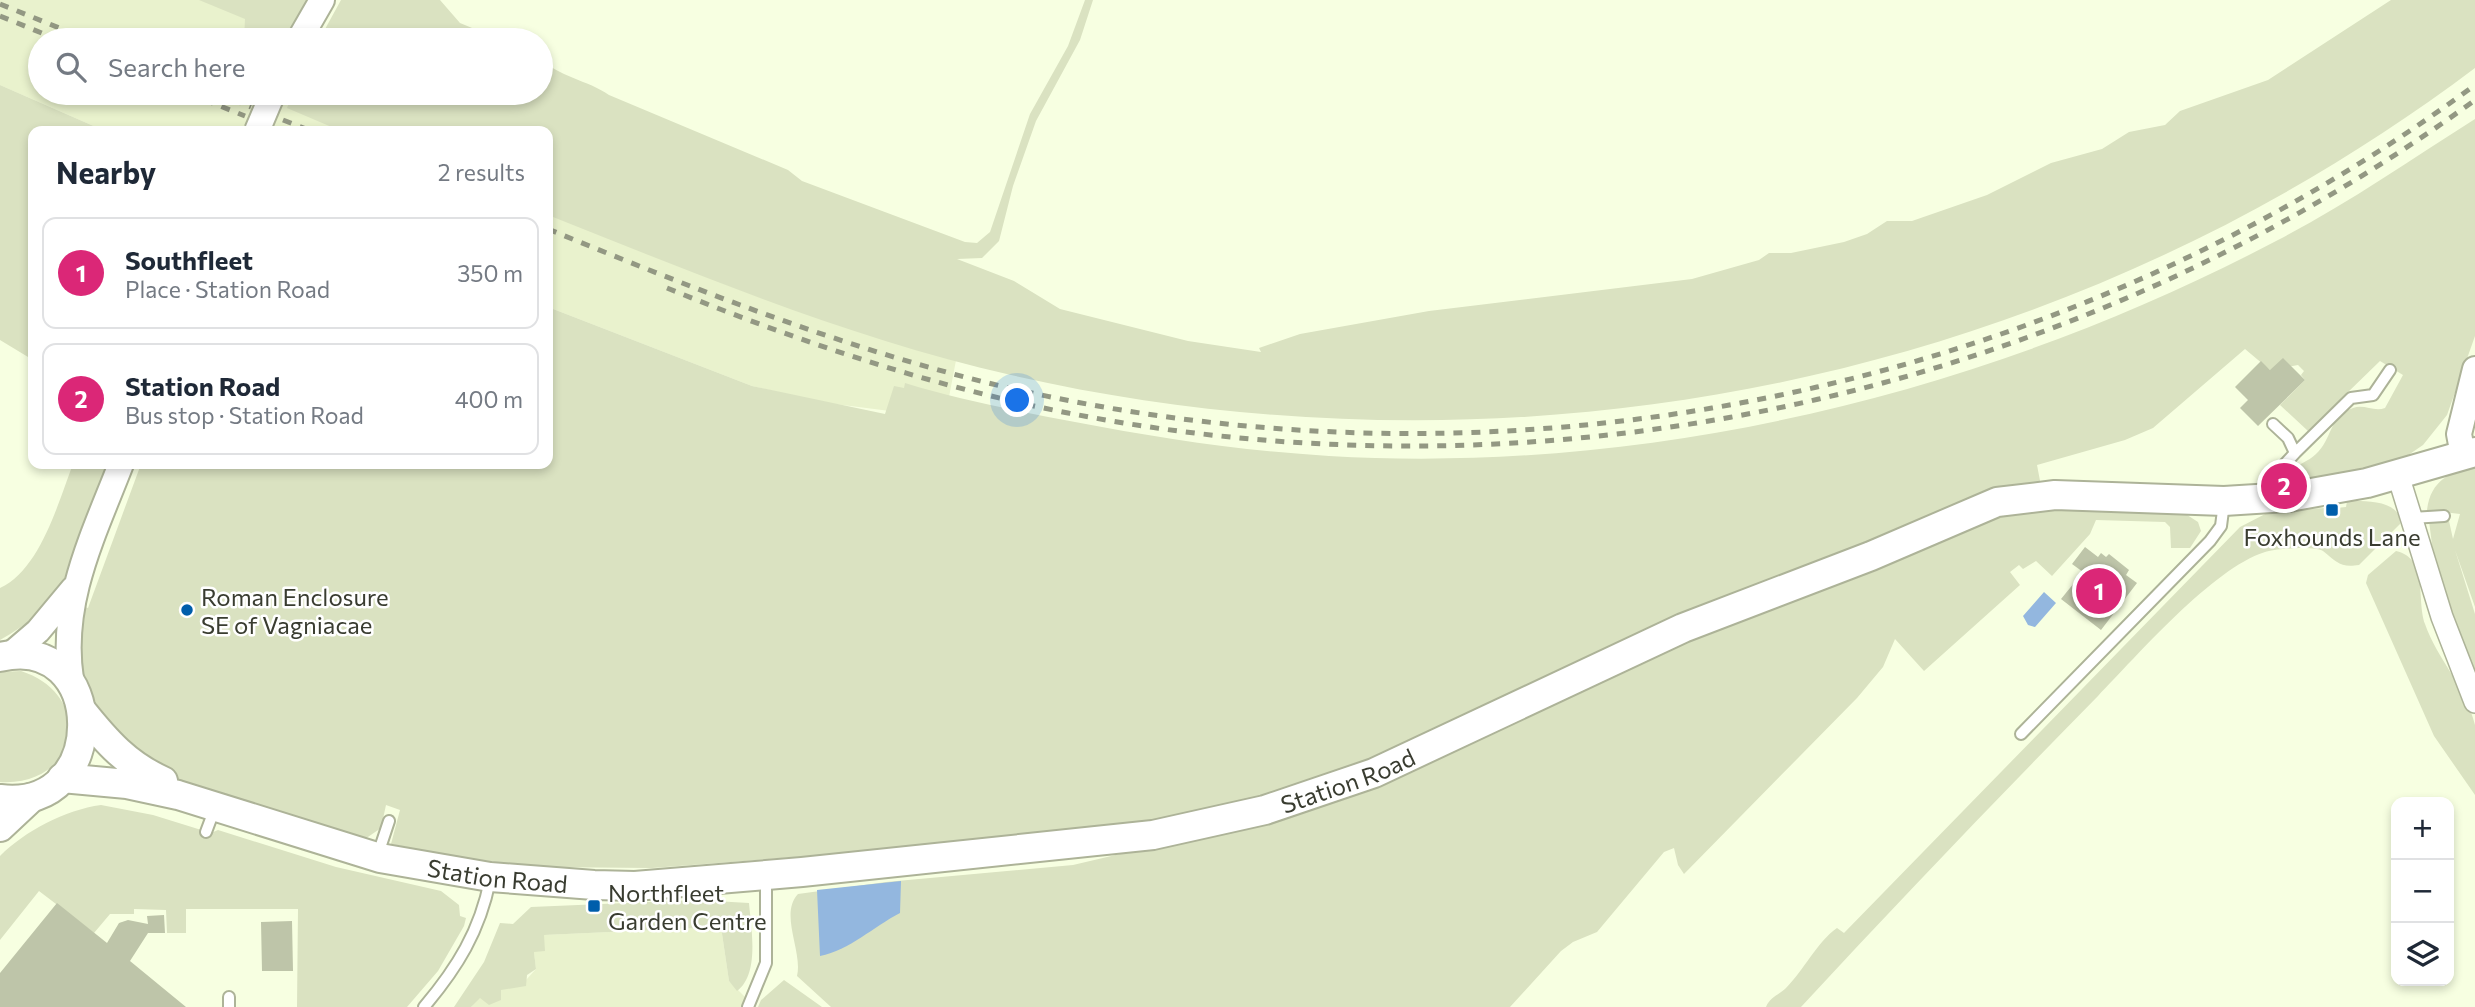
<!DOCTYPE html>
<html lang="en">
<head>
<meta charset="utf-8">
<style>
  body { margin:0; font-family:Commissioner,sans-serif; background:#f6f6f7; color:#1f2937 }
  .controls { position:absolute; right:21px; bottom:21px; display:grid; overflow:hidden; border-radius:14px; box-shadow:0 4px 10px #0003 }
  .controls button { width:63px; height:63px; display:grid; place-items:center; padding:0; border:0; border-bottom:2px solid #e0e1e3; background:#fff; color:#1f2937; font:35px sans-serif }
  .you { position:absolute; left:1018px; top:401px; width:24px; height:24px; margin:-18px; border:5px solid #fff; border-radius:50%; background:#1a73e8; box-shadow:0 0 0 10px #1a73e833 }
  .badge { display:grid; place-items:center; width:46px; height:46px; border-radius:50%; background:#db2777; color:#fff; font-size:23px; font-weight:700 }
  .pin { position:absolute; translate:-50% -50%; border:4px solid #fff; box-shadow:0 2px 7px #0006 }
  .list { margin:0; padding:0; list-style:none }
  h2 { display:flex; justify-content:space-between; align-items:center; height:91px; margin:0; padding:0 28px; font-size:30px }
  h2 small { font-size:23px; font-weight:400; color:#747a83 }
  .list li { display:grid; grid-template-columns:46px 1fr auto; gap:21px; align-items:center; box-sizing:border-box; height:112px; margin:0 14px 14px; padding:0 14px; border:2px solid #e0e1e3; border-radius:14px }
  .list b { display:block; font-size:26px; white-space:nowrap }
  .list p { margin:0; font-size:23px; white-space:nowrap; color:#747a83 }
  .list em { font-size:23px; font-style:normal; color:#747a83 }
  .icon { flex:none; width:38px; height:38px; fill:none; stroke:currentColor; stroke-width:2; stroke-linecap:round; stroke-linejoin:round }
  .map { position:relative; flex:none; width:2475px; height:1007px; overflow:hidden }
  .search { position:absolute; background:#fff; box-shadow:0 4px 10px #0003; left:28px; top:28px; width:525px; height:77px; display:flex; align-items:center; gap:18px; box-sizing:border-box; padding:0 24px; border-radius:38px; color:#747a83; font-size:26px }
  .panel { position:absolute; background:#fff; box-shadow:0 4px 10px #0003; left:28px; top:126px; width:525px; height:343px; border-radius:14px }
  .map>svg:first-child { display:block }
  .built { fill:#e9f2cd }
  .green { fill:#dae2c1 }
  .water { fill:#93b7df }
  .building { fill:#bec5a9 }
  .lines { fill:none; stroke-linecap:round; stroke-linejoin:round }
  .service-casing { stroke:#adb398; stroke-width:14 }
  .minor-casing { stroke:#adb398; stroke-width:24 }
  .tertiary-casing { stroke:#adb398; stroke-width:28 }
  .secondary-casing { stroke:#adb398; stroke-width:32 }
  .service { stroke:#fff; stroke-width:10 }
  .minor { stroke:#fff; stroke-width:21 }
  .tertiary { stroke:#fff; stroke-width:24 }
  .secondary { stroke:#fff; stroke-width:28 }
  .rail { stroke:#939883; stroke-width:5; stroke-dasharray:9 9; stroke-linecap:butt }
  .tertiary-bridge-casing { stroke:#adb398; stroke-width:28; stroke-linecap:butt }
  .tertiary-bridge { stroke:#fff; stroke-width:24 }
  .poi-dot { fill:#005eab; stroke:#fff; stroke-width:2.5 }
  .labels { text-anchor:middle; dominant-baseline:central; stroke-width:5; stroke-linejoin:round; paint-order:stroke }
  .poi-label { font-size:24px; fill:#393c30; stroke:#fff; text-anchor:start }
  .street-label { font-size:24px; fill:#393c30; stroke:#fff }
</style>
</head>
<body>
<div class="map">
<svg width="2475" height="1007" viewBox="0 0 2475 1007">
  <rect width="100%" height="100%" fill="#f7ffe1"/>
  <path class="built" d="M 0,0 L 203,0 L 250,19 L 247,40 L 40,40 L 40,93 L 257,93 L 289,103 L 312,93 L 523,131 L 105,131 L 0,85 Z
    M 548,141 L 965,313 L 945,418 L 827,403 L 752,386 L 548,307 Z
    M 721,927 L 729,981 L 755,1007 L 471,1007 L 480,997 L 526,980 L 536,969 L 534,952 L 544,935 Z"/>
  <path class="green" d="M 199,0 L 309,0 L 282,40 L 244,40 L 245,19 Z
    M 341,0 L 440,0 L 460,23 L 501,40 L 319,40 Z
    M 1085,0 L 1093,0 L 1080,40 L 1036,121 L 1013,186 L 999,241 L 982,258 L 957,259 L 1014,281 L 1060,309 L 1188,341 L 1261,352 L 1259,348 L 1300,334 L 1429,311 L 1692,279 L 1759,260 L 1769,253 L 1791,253 L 1844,242 L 1867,234 L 1887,221 L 1912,221 L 1987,195 L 2051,163 L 2102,149 L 2129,132 L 2165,125 L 2180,111 L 2268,80 L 2391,0 L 2475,0 L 2475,68 C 2057,383 1521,491 1011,375 C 852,339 699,275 548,215 L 548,131 L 341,131 L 287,108 L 293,93 L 541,93 L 541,58 C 556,76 590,81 609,95 L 788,170 L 802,181 L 965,242 L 977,243 L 990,232 L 1030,114 L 1068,46 Z
    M 0,85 L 105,131 L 33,131 L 33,360 L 0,340 Z
    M 2475,119 L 2475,336 L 2447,415 L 2423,445 L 2401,460 L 2387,466 L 2288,485 L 2287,472 C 2296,465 2308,462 2316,454 C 2332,440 2329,416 2353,408 C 2364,404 2374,412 2385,408 L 2403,375 L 2380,361 L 2308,431 L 2280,405 L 2305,380 L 2301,375 L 2304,371 L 2298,365 L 2270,370 L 2245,349 L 2153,428 L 2125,440 L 2037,465 L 2041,486 L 1322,786 L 1109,833 L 652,868 L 539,867 L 463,858 L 391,844 L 400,810 L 386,805 L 381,828 L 365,839 L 194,789 L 160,774 L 102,718 L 78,659 L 81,606 L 88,608 L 141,464 L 548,464 L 548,307 L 752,386 L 885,414 L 894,386 L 904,388 L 905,383 C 960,400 1018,411 1075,422 C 1158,438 1243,451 1329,456 C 1654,475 1990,392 2278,240 C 2346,205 2410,160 2475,119 Z
    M 2475,463 L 2475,607 L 2455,550 L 2475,614 L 2475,685 L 2433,552 L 2429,521 L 2449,521 L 2453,539 L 2460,514 L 2427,510 C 2431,479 2450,474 2475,463 Z
    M 73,464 L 109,464 L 68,576 C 52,604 28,625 0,640 L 0,588 C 40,570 58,503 73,464 Z
    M 2347,501 C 2364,501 2401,499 2400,524 L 2359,565 C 2340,568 2337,562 2323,551 C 2315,545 2275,549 2265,552 C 2213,568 2137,656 2098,696 C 1997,799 1898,902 1801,1007 L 1766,1007 C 1770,997 1779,995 1786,988 C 1804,970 1817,942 1837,928 L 1844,933 L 2240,527 L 2271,511 L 2326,508 L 2327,513 L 2336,512 L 2336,508 L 2346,507 Z
    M 2022,506 L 2181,511 L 2198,522 L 2201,531 L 2190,548 L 2171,548 L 2170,527 L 2165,522 L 2096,520 L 2090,534 L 2052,576 L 2036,561 L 2023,569 L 2019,565 L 2010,572 L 2020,585 L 1924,671 L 1895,639 L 1883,667 L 1857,698 L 1684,874 L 1678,865 L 1674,848 L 1664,852 L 1597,932 L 1573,942 L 1561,951 L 1510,1007 L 831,1007 L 797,976 C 803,952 779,914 798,894 L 886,882 L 1073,865 L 1205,834 L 1638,657 Z
    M 2396,551 C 2429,559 2416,597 2425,624 C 2437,659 2466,687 2475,725 C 2475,745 2475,773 2475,795 L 2434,736 L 2366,583 L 2368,575 Z
    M 21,671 C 96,695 79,787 0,782 L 0,672 Z
    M 101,805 L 153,815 L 211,833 L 218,830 L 336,867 L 441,891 L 459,905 L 460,916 L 466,918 L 464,926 L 438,971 L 407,1007 L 297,1007 L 298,909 L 186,909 L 186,933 L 167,933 L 166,910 L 134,909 L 134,914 L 110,914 L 94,933 L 39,891 L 0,940 L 0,856 C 25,831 65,810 101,805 Z
    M 696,900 L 749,903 C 751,927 760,974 737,991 L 729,981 L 721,927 L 544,935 L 545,951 L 534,952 L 536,969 L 527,975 L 526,986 L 501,990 L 501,1000 L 489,1005 L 480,998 L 471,1007 L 454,1007 L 484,962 L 500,923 L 513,924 L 531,907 Z
    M 784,980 L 822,1007 L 758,1007 L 761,1000 Z"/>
  <path class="water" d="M 2044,592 L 2056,603 L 2035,627 L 2028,625 L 2023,616 Z
    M 901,881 L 900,913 C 873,927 850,950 820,956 L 817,890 Z"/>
  <path class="building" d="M 2283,358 L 2305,380 L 2258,426 L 2240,408 L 2248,400 L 2235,387 L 2261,361 L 2270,370 Z
    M 2085,547 L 2098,557 L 2101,553 L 2106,557 L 2109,554 L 2129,570 L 2126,575 L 2137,583 L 2101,630 L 2061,599 L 2083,572 L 2072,564 Z
    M 57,903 L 107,943 L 119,923 L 128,920 L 148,924 L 147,916 L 164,915 L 165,933 L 148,933 L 130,961 L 186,1007 L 0,1007 L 0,973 Z
    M 292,921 L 293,971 L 262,971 L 261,922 Z"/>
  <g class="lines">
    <g class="service-casing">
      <path id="service" d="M 2295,453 L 2351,398 L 2373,395 L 2390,370
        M 2271,498 L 2272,478 L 2295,453 L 2288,438 L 2273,424
        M 2412,518 L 2444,516
        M 2021,734 L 2210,541 L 2221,526 L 2224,503
        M 206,832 L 215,808
        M 377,857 L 389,821
        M 229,997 L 229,1007
        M 424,1007 C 457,968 480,931 490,880
        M 748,1007 L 766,963 L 766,878"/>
    </g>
    <g class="minor-casing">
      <path id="minor" d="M 2398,475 L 2442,617 L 2475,702"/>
    </g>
    <g class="tertiary-casing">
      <path id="tertiary" d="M 299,40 L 322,0
        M 2463,455 L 2459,434 L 2475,369
        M 10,655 L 38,631 L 73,589
        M 71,679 C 59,602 94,534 121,464"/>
    </g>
    <g class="secondary-casing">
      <g id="secondary">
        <path d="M 0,657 C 107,631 112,813 0,799"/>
        <path d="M 82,711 C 106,741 127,765 163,781"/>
        <path id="s1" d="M 62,778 L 127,784 L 178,795 L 380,858 L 490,877 L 594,885 L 635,886 L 802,872 L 1153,835 L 1265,810 L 1374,773 L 1683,628 L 1871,556 L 1997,502 L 2055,495 L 2224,501 L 2289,497 L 2367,483 L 2475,452"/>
        <path d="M 0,827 L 31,798"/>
      </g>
    </g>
    <use href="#service" class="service"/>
    <use href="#minor" class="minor"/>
    <use href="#tertiary" class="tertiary"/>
    <use href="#secondary" class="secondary"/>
    <path class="rail" d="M 0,4 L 89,40
      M 0,16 L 59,40
      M 188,93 L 245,116
      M 216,93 L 251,107
      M 283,120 L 311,131
      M 279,130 L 283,131
      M 548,229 C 711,296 878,362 1051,397 C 1546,499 2068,385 2475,85
      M 667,288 C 797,341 930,386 1068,413 C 1558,509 2072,393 2475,100"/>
    <g class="tertiary-bridge-casing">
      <path id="tertiary-bridge" d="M 257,131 L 273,93"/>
    </g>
    <use href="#tertiary-bridge" class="tertiary-bridge"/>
  </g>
  <g class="poi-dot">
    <rect x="2325" y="503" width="14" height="14" rx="3.5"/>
    <circle cx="187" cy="610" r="7"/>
    <rect x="587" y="899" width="14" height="14" rx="3.5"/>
  </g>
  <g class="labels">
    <g class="poi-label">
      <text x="2332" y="536" text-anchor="middle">Foxhounds Lane</text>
      <text x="201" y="596">Roman Enclosure<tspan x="201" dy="28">SE of Vagniacae</tspan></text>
      <text x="608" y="892">Northfleet<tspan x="608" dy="28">Garden Centre</tspan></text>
    </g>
    <g class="street-label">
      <text stroke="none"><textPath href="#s1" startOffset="1309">Station Road</textPath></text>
      <text stroke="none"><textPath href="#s1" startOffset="448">Station Road</textPath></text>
    </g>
  </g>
</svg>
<div class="controls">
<button>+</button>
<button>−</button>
<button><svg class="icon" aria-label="layers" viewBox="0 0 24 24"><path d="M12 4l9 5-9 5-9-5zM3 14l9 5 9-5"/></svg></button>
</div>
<div class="you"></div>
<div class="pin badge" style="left:2099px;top:591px">1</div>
<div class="pin badge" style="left:2284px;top:486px">2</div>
<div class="search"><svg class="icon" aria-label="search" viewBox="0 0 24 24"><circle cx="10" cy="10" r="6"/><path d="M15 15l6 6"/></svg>Search here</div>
<section class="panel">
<h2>Nearby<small>2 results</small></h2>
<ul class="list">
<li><span class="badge">1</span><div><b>Southfleet</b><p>Place · Station Road</p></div><em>350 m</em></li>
<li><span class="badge">2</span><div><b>Station Road</b><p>Bus stop · Station Road</p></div><em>400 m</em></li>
</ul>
</section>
</div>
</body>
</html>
